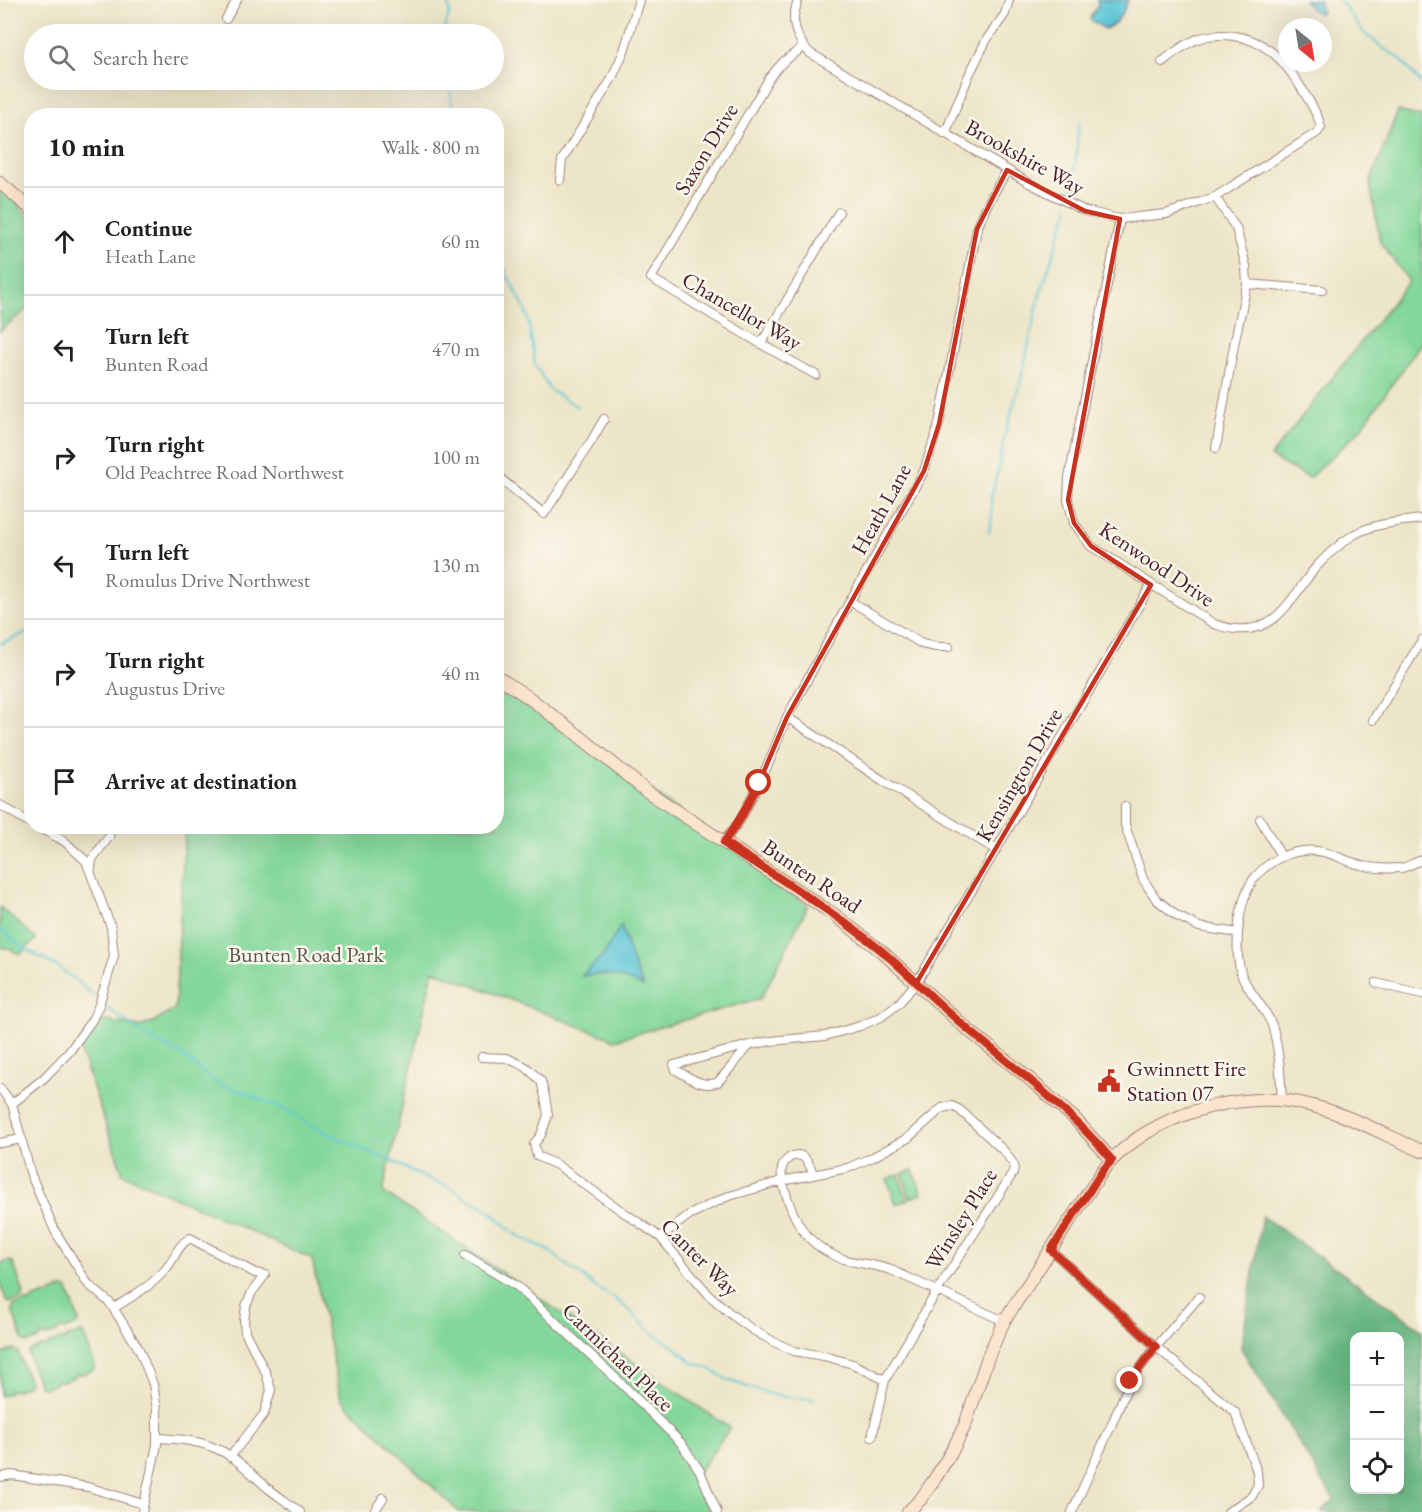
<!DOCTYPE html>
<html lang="en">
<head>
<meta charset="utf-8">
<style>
  body { margin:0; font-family:"EB Garamond",serif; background:#f6f6f6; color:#202124 }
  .controls { position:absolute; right:18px; bottom:18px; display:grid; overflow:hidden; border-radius:12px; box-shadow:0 6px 24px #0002 }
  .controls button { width:54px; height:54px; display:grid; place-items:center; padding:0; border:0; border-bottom:2px solid #e0e0e0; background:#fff; color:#202124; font:30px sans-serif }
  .compass { position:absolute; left:1278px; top:18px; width:54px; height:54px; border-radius:50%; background:#fff; box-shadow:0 6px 24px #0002; rotate:150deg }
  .stop { position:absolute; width:18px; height:18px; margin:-14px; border:4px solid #c8321e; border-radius:50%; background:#fff }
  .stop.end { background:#c8321e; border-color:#fff; box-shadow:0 2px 6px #0008 }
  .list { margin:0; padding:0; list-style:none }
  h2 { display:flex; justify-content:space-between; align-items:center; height:78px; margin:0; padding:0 24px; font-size:26px }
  h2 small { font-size:20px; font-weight:400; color:#757577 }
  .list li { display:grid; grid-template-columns:39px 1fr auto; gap:18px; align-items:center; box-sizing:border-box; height:108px; padding:0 24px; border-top:2px solid #e0e0e0 }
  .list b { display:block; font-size:22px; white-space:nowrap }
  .list p { margin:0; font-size:20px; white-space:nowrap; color:#757577 }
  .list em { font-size:20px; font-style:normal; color:#757577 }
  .icon { flex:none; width:33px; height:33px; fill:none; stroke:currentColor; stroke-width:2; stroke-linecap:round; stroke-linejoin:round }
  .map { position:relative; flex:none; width:1422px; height:1512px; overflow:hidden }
  .search { position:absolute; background:#fff; box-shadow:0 6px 24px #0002; left:24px; top:24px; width:480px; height:66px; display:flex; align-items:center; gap:15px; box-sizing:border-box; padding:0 21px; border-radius:33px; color:#757577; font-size:22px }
  .panel { position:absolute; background:#fff; box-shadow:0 6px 24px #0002; left:24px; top:108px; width:480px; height:726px; border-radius:24px }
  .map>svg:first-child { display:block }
  .green { fill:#82d79a; stroke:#667b62; stroke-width:1.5 }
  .forest { fill:#69b882; stroke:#5a6c56; stroke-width:1.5; fill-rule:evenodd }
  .water { fill:#5dc6d8; stroke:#547282; stroke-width:1.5 }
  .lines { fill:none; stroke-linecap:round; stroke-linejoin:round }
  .stream { stroke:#5dc6d8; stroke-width:2 }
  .street-casing { stroke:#9c8279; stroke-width:10 }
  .secondary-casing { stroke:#9c8279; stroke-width:14 }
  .street { stroke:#fff; stroke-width:8 }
  .secondary { stroke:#fbe5cf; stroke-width:12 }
  .route { stroke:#c8321e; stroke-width:8 }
  .marked { fill:none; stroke:#c8321e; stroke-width:4.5; stroke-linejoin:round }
  .labels { text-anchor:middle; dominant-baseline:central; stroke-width:5; stroke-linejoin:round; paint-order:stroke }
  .street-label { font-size:22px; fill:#4a1f2b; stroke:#fbf7ec }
  .park-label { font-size:22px; fill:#5b564c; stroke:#fbf7ec }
  .poi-label { font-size:22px; fill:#4a1f2b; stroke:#fbf7ec; text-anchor:start }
</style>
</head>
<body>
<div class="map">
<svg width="1422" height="1512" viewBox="0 0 1422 1512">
  <rect width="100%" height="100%" fill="#fbf7ec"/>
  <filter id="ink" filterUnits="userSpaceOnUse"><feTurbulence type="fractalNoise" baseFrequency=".0167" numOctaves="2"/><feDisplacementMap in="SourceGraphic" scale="12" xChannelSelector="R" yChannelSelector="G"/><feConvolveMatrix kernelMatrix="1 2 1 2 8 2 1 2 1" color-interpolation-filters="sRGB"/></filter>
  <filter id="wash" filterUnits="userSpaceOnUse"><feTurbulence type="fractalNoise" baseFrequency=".008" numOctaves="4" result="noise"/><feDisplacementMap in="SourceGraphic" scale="24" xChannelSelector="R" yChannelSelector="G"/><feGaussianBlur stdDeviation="1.35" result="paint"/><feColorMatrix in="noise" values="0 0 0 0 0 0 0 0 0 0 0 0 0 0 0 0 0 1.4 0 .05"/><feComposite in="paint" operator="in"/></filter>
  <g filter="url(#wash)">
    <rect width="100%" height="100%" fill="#ede5c7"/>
    <path class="green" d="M 1398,111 L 1422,117 L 1422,342 L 1360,430 L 1309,478 L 1270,457 L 1409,281 L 1380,242 L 1370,183 Z
      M 0,184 L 32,221 L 31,306 L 0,331 Z
      M 497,685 L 683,813 L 808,905 L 761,998 L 615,1040 L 433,970 L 383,1192 L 730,1428 L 696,1475 L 709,1512 L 459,1512 L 341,1399 L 312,1259 L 123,1174 L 80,1050 L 97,1019 L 139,1027 L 156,1021 L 175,1009 L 185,827 L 496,826 Z
      M 0,907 L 36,939 L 21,954 L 0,946 Z
      M 913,1170 L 922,1194 L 910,1198 L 902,1174 Z
      M 899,1175 L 907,1200 L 896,1204 L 887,1179 Z
      M 9,1261 L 13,1262 L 24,1294 L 22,1298 L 10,1303 C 0,1295 0,1277 0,1264 Z
      M 64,1288 L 68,1290 L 79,1321 L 77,1325 L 64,1330 L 60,1328 L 58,1332 L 45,1337 L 42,1335 L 39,1339 L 27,1343 L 23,1341 L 12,1310 L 14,1305 L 26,1301 L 30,1303 L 32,1299 L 45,1294 L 49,1296 L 51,1292 Z
      M 80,1333 L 84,1335 L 95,1366 L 93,1370 L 80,1375 L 76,1373 L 74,1377 L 61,1382 L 57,1380 L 55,1384 L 43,1388 L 39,1386 L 28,1354 L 30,1350 L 42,1346 L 46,1348 L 48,1344 L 61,1339 L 65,1341 L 67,1337 Z
      M 14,1349 L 18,1352 L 29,1382 L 27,1386 L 14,1391 L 10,1389 L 9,1393 L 0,1396 L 0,1355 Z"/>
    <path class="forest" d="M 1262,1216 L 1422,1330 L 1422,1512 L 1321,1512 L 1334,1500 L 1241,1348 ZM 1354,1336 L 1400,1336 L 1400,1490 L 1354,1490 Z"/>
    <path class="water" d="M 1097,0 L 1128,0 C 1124,12 1116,25 1105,29 L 1093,22 L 1090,19 C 1092,13 1096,10 1098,5 Z
      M 1304,0 L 1319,0 L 1322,12 L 1319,14 L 1309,7 Z
      M 621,925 L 631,959 L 643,987 C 620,976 607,972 582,976 L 605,953 Z"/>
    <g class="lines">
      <path class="stream" d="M 1340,0 L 1363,32 L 1379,45 L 1400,59 L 1422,84
        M 443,34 L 450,11 L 447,0
        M 448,80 L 454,116
        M 1073,195 L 1079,122
        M 496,245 L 506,273 L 524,307 L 528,319 L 535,365 L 550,390 L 578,407
        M 989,533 L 992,515 L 991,497 L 998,470 L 1004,438 L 1020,383 L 1040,294 L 1069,207
        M 0,644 L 32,630
        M 0,929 L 25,949 L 58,967 L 78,982 L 96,998
        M 105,1006 L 140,1033 L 182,1055 L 216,1082 L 226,1087 L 246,1093 L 286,1110 L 302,1120 L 323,1131 L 357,1147 L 392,1161 L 419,1175 L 451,1188 L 469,1200 L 479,1204 L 491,1212 L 515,1234 L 548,1250 L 568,1266 L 583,1276 L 592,1285 L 614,1298 L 630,1311 L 650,1331 L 676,1348 L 692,1362 L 710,1369 L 728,1380 L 747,1387 L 770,1394 L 791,1398 L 815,1399"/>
    </g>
  </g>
  <g filter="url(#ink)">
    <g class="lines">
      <g class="street-casing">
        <path id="street" d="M 798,0 C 797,5 795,10 794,15 C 793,29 800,44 810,53 L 1029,183 L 1085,211 L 1120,219 L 1166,214 L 1215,197 L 1318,132 L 1321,127 C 1318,113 1309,101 1302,89 C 1293,75 1283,60 1269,50 C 1250,35 1215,30 1193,41 C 1182,46 1172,54 1162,62
          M 226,19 L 237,0
          M 803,47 L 783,62 L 770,77 L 651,278 L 761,344 L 816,375
          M 945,134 L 969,75 L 987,39 L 1005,14 L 1009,0
          M 560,180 L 562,160 L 611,80 L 624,51 L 639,0
          M 1215,197 L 1236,228 L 1246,266 L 1247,284 L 1234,345 L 1216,448
          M 1120,219 L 1069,478 L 1068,500 L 1074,523 L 1091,546 L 1214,624 C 1221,626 1229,629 1236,629 C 1279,633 1293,594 1316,567 C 1327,555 1340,543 1355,534 C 1375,523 1399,522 1422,519
          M 1247,284 L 1322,290
          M 761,344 L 839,212
          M 496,475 L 544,514 L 592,440 L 604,419
          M 850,601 L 922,644 L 936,647 L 949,647
          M 787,717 L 882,780 L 996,850
          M 1373,720 L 1422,640
          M 0,805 L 32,824
          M 1125,806 L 1125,825 L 1143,879 L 1156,899 L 1177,916 L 1199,927 L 1238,933
          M 1260,819 L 1281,856
          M 724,842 L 740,820 L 759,783 L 770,760 L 787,717 L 850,601 L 924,471 L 939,424 L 977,229 L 987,205 L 1007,170
          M 91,869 L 92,859 L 109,837 L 111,826
          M 1376,983 L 1422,994
          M 750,1045 L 718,1082 C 704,1089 689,1077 676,1070 L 674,1065 L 745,1046 L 771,1041 L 825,1036 L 860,1026 L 881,1017 L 899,1003 L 917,982 L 996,850 L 1151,585
          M 482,1057 L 507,1058 L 526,1067 L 541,1081 L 545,1097 L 548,1115 L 541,1135 L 534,1144 L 537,1156 L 557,1165 L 616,1207 L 660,1237 L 709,1295 L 732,1315 L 753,1330 L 776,1343 L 794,1351 L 824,1356 L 853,1364 L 885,1380
          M 0,1088 L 12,1104 L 31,1175 L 55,1231 L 88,1284 L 110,1303 L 139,1349 L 153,1384 L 157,1410 L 157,1445 L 142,1512
          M 1282,1100 C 1280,1075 1280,1053 1273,1028 C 1267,1008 1247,992 1241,973 C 1234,948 1238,902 1253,880 C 1265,864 1283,853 1303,851 C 1324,848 1340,859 1360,865 C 1372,868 1388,869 1401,868 C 1408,867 1415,862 1422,860
          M 12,1104 L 44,1078 L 69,1052 L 92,1020 L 99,1005 L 114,956 L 111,927 L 86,861 L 64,841 L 36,826
          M 0,1143 L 22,1139
          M 813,1175 C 810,1163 803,1149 789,1158 C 779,1165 781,1176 784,1187 C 794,1223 808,1248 846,1260 C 861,1264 877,1265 891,1270 L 1004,1321
          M 660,1237 L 689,1215 L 726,1197 L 782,1181 L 848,1168 L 873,1157 L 908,1138 L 942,1108 L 952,1106 L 960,1110 L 1005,1152 L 1014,1165 L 1013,1173 L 937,1291 L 885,1380 L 872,1437
          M 1051,1250 L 1156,1347 L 1235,1412 L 1251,1455 L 1257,1472 L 1258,1485 L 1252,1496 L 1228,1512
          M 465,1255 L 518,1287 L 625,1387 L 681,1443 L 700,1471 L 717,1512
          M 114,1308 C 131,1297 150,1287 164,1271 C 175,1260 176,1246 190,1238 L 255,1273 L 265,1275 L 252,1292 L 246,1306 L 244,1321 L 245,1332 L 266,1373 L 271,1390 L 264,1414 L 230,1457
          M 157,1438 C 177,1439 198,1440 217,1449 C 237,1457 253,1476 269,1489 C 279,1497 290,1504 300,1512
          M 0,1477 L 12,1475 L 88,1487 L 143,1504
          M 374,1512 L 383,1498
          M 1072,1512 L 1111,1426 L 1130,1381 L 1156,1347 L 1199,1297"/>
      </g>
      <g class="secondary-casing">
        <path id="secondary" d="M 0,183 L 32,210
          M 496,676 L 528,697 L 578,735 L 645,790 L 836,916 L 881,951 L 967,1029 L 1027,1077 L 1075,1119 L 1112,1160
          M 908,1512 L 921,1499 L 936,1477 L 953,1449 L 965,1425 L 988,1357 L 1004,1321 L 1103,1170 C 1144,1120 1217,1097 1280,1100 C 1293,1101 1317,1107 1330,1111 C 1361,1121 1391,1138 1422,1151"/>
      </g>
      <use href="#street" class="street"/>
      <use href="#secondary" class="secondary"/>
    </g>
  </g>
  <g class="lines" filter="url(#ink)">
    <path class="route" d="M 759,783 L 740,820 L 724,842 C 777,877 833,911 882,951 C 912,977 940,1006 970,1031 C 1020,1072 1070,1110 1112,1160 L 1103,1170 L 1051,1250 L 1156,1347 L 1130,1381"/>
  </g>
  <path class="marked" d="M 1007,170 L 1085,211 L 1120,219 L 1068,500 L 1074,523 L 1091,546 L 1151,585 L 917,982 L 836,916 L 724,842 L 759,783 L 787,717 L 924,471 L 939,424 L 977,229 Z"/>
  <defs>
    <g id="civic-bare" transform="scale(1.8)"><path d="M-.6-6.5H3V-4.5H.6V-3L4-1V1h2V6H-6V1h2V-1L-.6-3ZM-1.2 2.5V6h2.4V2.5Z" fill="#c8321e" stroke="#fbf7ec" stroke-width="2.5" paint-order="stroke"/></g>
  </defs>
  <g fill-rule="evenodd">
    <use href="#civic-bare" x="1109" y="1081"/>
  </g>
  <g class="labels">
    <g class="street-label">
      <text transform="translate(706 149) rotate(-59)">Saxon Drive</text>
      <text transform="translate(1025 157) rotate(29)">Brookshire Way</text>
      <text transform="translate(742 311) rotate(30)">Chancellor Way</text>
      <text transform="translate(881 509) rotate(-61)">Heath Lane</text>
      <text transform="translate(1157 564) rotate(34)">Kenwood Drive</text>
      <text transform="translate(1019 775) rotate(-60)">Kensington Drive</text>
      <text transform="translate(812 876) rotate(34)">Bunten Road</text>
      <text transform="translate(961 1219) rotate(-58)">Winsley Place</text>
      <text transform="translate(700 1257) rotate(45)">Canter Way</text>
      <text transform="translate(618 1357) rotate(44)">Carmichael Place</text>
    </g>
    <g class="park-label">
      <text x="306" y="954">Bunten Road Park</text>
    </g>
    <g class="poi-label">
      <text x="1127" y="1068">Gwinnett Fire<tspan x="1127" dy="25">Station 07</tspan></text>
    </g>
  </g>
</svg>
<div class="controls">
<button>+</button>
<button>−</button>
<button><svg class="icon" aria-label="locate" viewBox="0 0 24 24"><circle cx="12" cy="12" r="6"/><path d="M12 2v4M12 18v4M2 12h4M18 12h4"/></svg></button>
</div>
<svg class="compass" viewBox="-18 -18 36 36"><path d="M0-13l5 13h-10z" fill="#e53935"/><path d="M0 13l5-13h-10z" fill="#757577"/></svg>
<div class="stop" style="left:759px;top:783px"></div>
<div class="stop end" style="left:1130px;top:1381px"></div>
<div class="search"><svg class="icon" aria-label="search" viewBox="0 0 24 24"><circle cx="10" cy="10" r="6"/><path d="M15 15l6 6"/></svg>Search here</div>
<section class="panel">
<h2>10 min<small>Walk · 800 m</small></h2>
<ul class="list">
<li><svg class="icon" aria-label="ahead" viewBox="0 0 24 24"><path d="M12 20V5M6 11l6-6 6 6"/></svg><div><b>Continue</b><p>Heath Lane</p></div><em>60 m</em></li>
<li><svg class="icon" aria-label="left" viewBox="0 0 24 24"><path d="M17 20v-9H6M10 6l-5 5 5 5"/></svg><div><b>Turn left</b><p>Bunten Road</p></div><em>470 m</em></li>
<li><svg class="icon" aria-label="right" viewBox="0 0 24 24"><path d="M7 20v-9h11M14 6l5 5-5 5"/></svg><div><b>Turn right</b><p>Old Peachtree Road Northwest</p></div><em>100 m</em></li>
<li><svg class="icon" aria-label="left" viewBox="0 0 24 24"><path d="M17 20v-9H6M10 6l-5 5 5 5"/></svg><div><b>Turn left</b><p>Romulus Drive Northwest</p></div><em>130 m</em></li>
<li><svg class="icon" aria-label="right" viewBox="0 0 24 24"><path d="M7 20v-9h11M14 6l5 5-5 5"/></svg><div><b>Turn right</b><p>Augustus Drive</p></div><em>40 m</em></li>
<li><svg class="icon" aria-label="arrive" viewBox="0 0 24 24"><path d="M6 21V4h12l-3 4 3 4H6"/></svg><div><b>Arrive at destination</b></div></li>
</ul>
</section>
</div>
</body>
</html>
